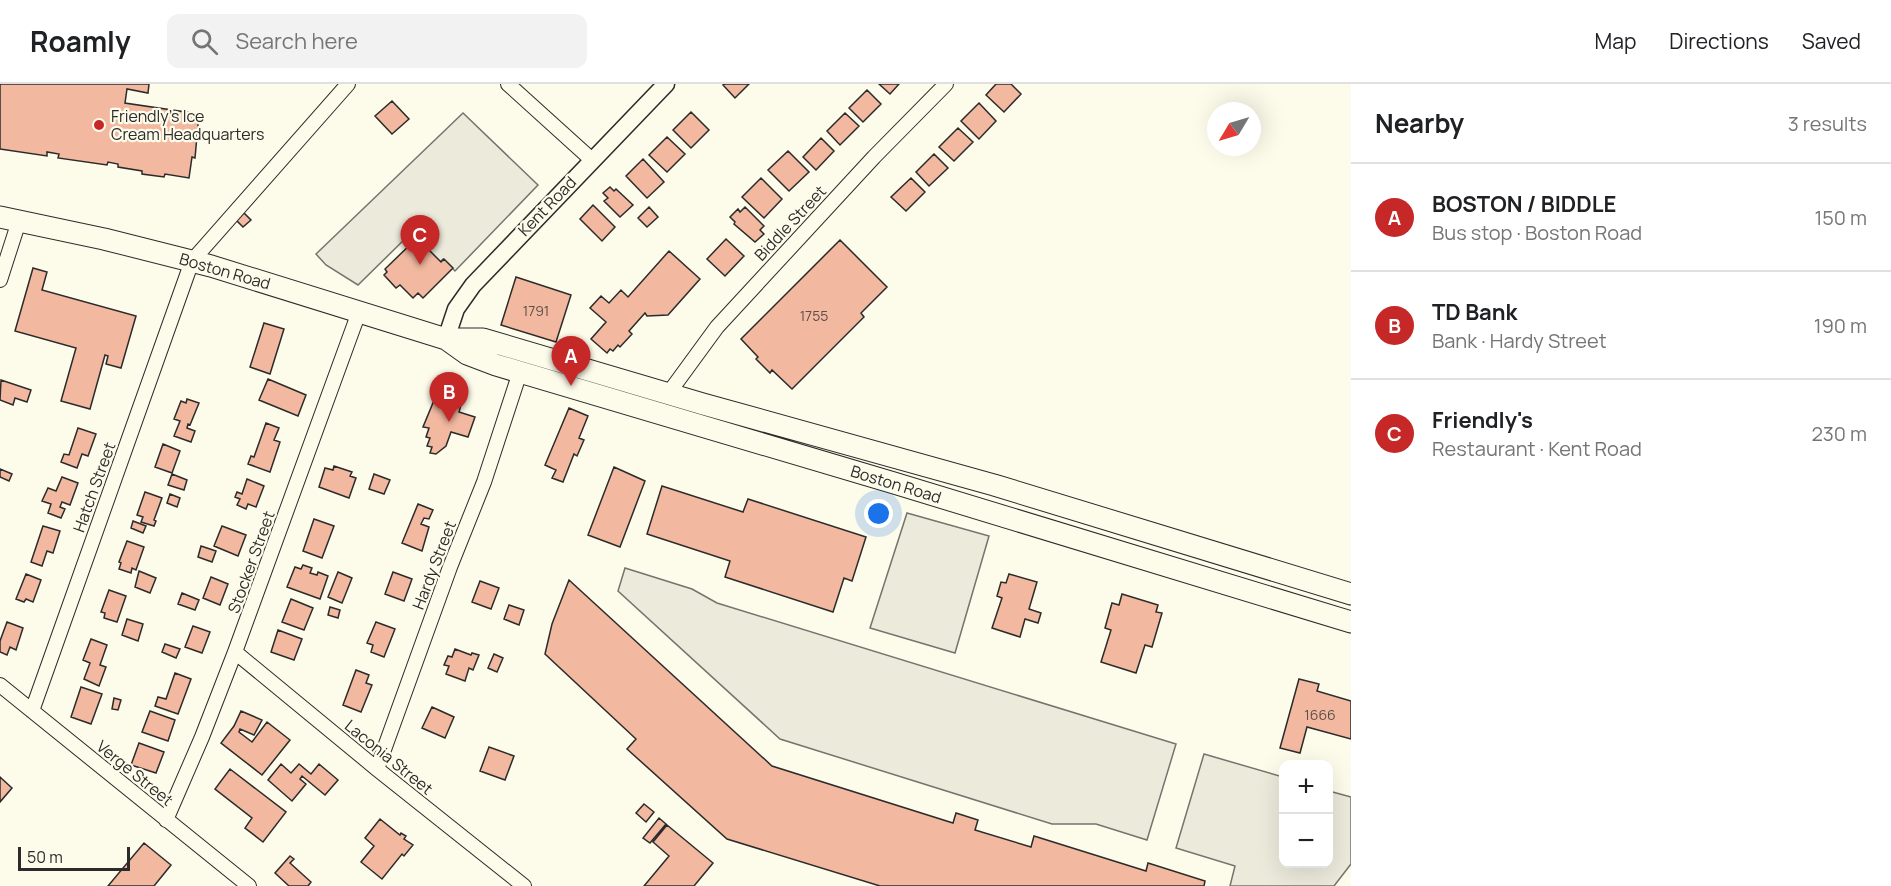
<!DOCTYPE html>
<html lang="en">
<head>
<meta charset="utf-8">
<style>
  body { margin:0; font-family:Manrope,sans-serif; background:#f2f2f2; color:#202124 }
  .controls { position:absolute; right:18px; bottom:18px; display:grid; overflow:hidden; border-radius:12px; box-shadow:0 6px 24px #0002 }
  .controls button { width:54px; height:54px; display:grid; place-items:center; padding:0; border:0; border-bottom:2px solid #e0e0e0; background:#fff; color:#202124; font:30px sans-serif }
  .compass { position:absolute; left:1207px; top:18px; width:54px; height:54px; border-radius:50%; background:#fff; box-shadow:0 6px 24px #0002; rotate:232deg }
  .scale { position:absolute; left:18px; bottom:15px; width:112px; box-sizing:border-box; padding-left:6px; border:3px solid #2b2b2b; border-top:0; font-size:16px; line-height:21px; white-space:nowrap; color:#2b2b2b; -webkit-text-stroke:4px #fdfbea; paint-order:stroke }
  .you { position:absolute; left:879px; top:430px; width:21px; height:21px; margin:-15px; border:4px solid #fff; border-radius:50%; background:#1a73e8; box-shadow:0 0 0 9px #1a73e833 }
  .badge { display:grid; place-items:center; width:39px; height:39px; border-radius:50%; background:#c62828; color:#fff; font-size:20px; font-weight:700 }
  .pin { position:absolute; translate:-50% -50px; filter:drop-shadow(0 2px 3px #0008) }
  .pin::after { content:''; position:absolute; top:32px; width:21px; height:18px; background:inherit; clip-path:polygon(0 0,100% 0,50% 100%) }
  .list { margin:0; padding:0; list-style:none }
  h2 { display:flex; justify-content:space-between; align-items:center; height:78px; margin:0; padding:0 24px; font-size:26px }
  h2 small { font-size:20px; font-weight:400; color:#757577 }
  .list li { display:grid; grid-template-columns:39px 1fr auto; gap:18px; align-items:center; box-sizing:border-box; height:108px; padding:0 24px; border-top:2px solid #e0e0e0 }
  .list b { display:block; font-size:22px; white-space:nowrap }
  .list p { margin:0; font-size:20px; white-space:nowrap; color:#757577 }
  .list em { font-size:20px; font-style:normal; color:#757577 }
  .icon { flex:none; width:33px; height:33px; fill:none; stroke:currentColor; stroke-width:2; stroke-linecap:round; stroke-linejoin:round }
  .map { position:relative; flex:none; width:1351px; height:802px; overflow:hidden }
  header { display:flex; align-items:center; gap:36px; box-sizing:border-box; height:84px; padding:0 30px; background:#fff; border-bottom:2px solid #e0e0e0 }
  header strong { font-size:28px }
  nav { display:flex; gap:33px; margin-inline-start:auto; font-size:21px }
  .search { width:420px; height:54px; background:#f2f2f2; display:flex; align-items:center; gap:15px; box-sizing:border-box; padding:0 21px; border-radius:12px; color:#757577; font-size:22px }
  main { display:flex }
  aside { flex:1; background:#fff }
  .map>svg:first-child { display:block }
  .parking { fill:#eceadb; stroke:#74746e; stroke-width:1.5 }
  .building { fill:#f2b8a0; stroke:#2b2b2b; stroke-width:1.5 }
  .lines { fill:none; stroke-linecap:round; stroke-linejoin:round }
  .minor-casing { stroke:#2b2b2b; stroke-width:16 }
  .tertiary-casing { stroke:#2b2b2b; stroke-width:19 }
  .primary-casing { stroke:#2b2b2b; stroke-width:23 }
  .minor { stroke:#fdfbea; stroke-width:14 }
  .tertiary { stroke:#fdfbea; stroke-width:16 }
  .primary { stroke:#fdfbea; stroke-width:21 }
  .poi-dot { fill:#c62828; stroke:#fdfbea; stroke-width:2 }
  .labels { text-anchor:middle; dominant-baseline:central; stroke-width:4.5; stroke-linejoin:round; paint-order:stroke }
  .number-label { font-size:14px; fill:#5d4e48 }
  .poi-label { font-size:16px; fill:#2b2b2b; stroke:#fdfbea; text-anchor:start }
  .street-label { font-size:16px; fill:#2b2b2b; stroke:#fdfbea }
</style>
</head>
<body>
<header>
<strong>Roamly</strong>
<div class="search"><svg class="icon" aria-label="search" viewBox="0 0 24 24"><circle cx="10" cy="10" r="6"/><path d="M15 15l6 6"/></svg>Search here</div>
<nav><a>Map</a><a>Directions</a><a>Saved</a></nav>
</header>
<main>
<div class="map">
<svg width="1351" height="802" viewBox="0 0 1351 802">
  <rect width="100%" height="100%" fill="#fdfbea"/>
  <path class="parking" d="M 463,29 L 538,101 L 455,187 L 443,175 L 440,178 L 411,149 L 358,201 L 326,181 L 316,170 Z
    M 907,429 L 989,452 L 955,569 L 870,544 Z
    M 625,484 L 692,505 L 717,519 L 1176,660 L 1147,756 L 1096,740 L 1052,740 L 780,655 L 618,507 Z
    M 1204,670 L 1283,693 L 1284,780 L 1328,780 L 1329,707 L 1351,713 L 1351,780 L 1334,802 L 1230,802 L 1235,782 L 1176,764 Z"/>
  <path class="building" d="M 0,0 L 149,0 L 148,9 L 127,5 L 125,19 L 199,30 L 195,74 L 192,73 L 189,94 L 165,90 L 164,93 L 142,90 L 142,87 L 118,83 L 118,80 L 108,78 L 107,81 L 58,74 L 59,70 L 47,68 L 47,72 L 0,65 Z
    M 725,0 L 749,0 L 735,14 L 723,1 Z
    M 879,0 L 899,0 L 890,10 Z
    M 996,0 L 1011,0 L 1021,10 L 1004,28 L 986,11 Z
    M 867,6 L 881,20 L 863,38 L 849,24 Z
    M 392,17 L 409,35 L 392,50 L 375,32 Z
    M 979,19 L 996,37 L 979,55 L 961,37 Z
    M 691,28 L 709,46 L 691,64 L 673,46 Z
    M 845,29 L 859,42 L 840,61 L 827,47 Z
    M 958,44 L 973,58 L 954,77 L 939,63 Z
    M 667,53 L 685,70 L 667,88 L 649,71 Z
    M 821,54 L 834,67 L 816,86 L 803,73 Z
    M 788,67 L 809,88 L 789,107 L 768,86 Z
    M 934,70 L 948,84 L 929,102 L 916,88 Z
    M 643,75 L 664,98 L 647,114 L 626,92 Z
    M 761,94 L 782,115 L 764,134 L 742,113 Z
    M 911,94 L 925,108 L 906,127 L 891,113 Z
    M 610,103 L 614,107 L 616,105 L 633,121 L 620,133 L 604,117 L 608,114 L 603,109 Z
    M 593,121 L 615,143 L 602,157 L 580,135 Z
    M 649,123 L 658,133 L 647,143 L 638,134 Z
    M 745,123 L 764,142 L 760,146 L 764,150 L 755,158 L 734,140 L 735,138 L 730,133 L 738,125 L 740,128 Z
    M 244,129 L 251,136 L 243,143 L 236,136 Z
    M 417,154 L 441,178 L 444,175 L 453,184 L 423,214 L 418,209 L 413,214 L 400,201 L 396,204 L 384,191 L 387,188 L 385,185 Z
    M 726,155 L 744,172 L 725,192 L 707,175 Z
    M 840,156 L 887,203 L 861,229 L 864,233 L 792,305 L 772,286 L 770,289 L 756,275 L 758,273 L 741,255 Z
    M 669,167 L 700,195 L 668,231 L 647,232 L 645,229 L 629,247 L 632,250 L 620,263 L 618,261 L 613,267 L 610,265 L 607,269 L 591,255 L 606,238 L 590,224 L 601,212 L 609,219 L 621,206 L 628,213 Z
    M 33,184 L 47,188 L 42,206 L 136,232 L 121,284 L 106,280 L 108,272 L 105,271 L 90,325 L 61,317 L 76,264 L 15,247 Z
    M 516,193 L 571,211 L 556,258 L 501,241 Z
    M 264,239 L 284,245 L 270,290 L 250,283 Z
    M 268,295 L 306,311 L 298,332 L 259,316 Z
    M 1,296 L 31,306 L 27,318 L 15,314 L 13,321 L 0,316 Z
    M 443,298 L 465,305 L 463,311 L 460,310 L 457,320 L 461,321 L 459,328 L 475,333 L 468,353 L 451,348 L 446,362 L 436,370 L 430,369 L 432,363 L 427,362 L 430,354 L 426,353 L 429,344 L 423,343 L 435,314 L 438,315 Z
    M 187,315 L 199,319 L 190,341 L 188,340 L 187,344 L 195,347 L 191,358 L 174,352 L 180,337 L 174,335 L 181,317 L 186,319 Z
    M 569,324 L 588,332 L 579,354 L 584,356 L 577,372 L 574,370 L 563,398 L 552,394 L 556,386 L 545,381 Z
    M 266,339 L 279,344 L 274,356 L 280,358 L 270,388 L 248,380 L 251,372 L 254,373 Z
    M 78,344 L 96,350 L 88,372 L 82,370 L 77,384 L 61,378 L 64,370 L 69,371 Z
    M 163,360 L 180,367 L 172,389 L 155,383 Z
    M 334,382 L 352,388 L 350,392 L 356,394 L 349,414 L 319,403 L 325,384 L 333,386 Z
    M 614,383 L 645,397 L 620,463 L 588,451 Z
    M 0,385 L 12,390 L 9,397 L 0,393 Z
    M 172,390 L 187,396 L 184,406 L 168,401 Z
    M 374,390 L 390,396 L 384,410 L 369,405 Z
    M 62,393 L 78,399 L 70,421 L 62,418 L 60,423 L 65,425 L 61,434 L 48,429 L 51,420 L 42,417 L 48,404 L 56,407 Z
    M 247,395 L 264,402 L 256,423 L 248,420 L 246,425 L 237,421 L 240,415 L 235,413 L 237,408 L 242,410 Z
    M 662,402 L 743,428 L 748,415 L 866,453 L 852,497 L 844,494 L 833,528 L 725,493 L 730,477 L 647,450 Z
    M 145,408 L 162,414 L 154,436 L 156,437 L 154,442 L 141,438 L 143,433 L 137,431 Z
    M 170,410 L 180,414 L 177,423 L 167,419 Z
    M 418,420 L 433,426 L 429,435 L 424,434 L 421,440 L 429,443 L 422,467 L 402,459 Z
    M 314,435 L 334,442 L 322,474 L 303,467 Z
    M 133,437 L 146,442 L 143,449 L 131,444 Z
    M 43,442 L 60,447 L 53,469 L 47,467 L 42,482 L 31,478 Z
    M 222,442 L 246,451 L 238,472 L 214,462 Z
    M 127,457 L 144,463 L 136,486 L 132,484 L 131,489 L 119,485 L 121,479 L 119,478 Z
    M 201,462 L 216,467 L 212,478 L 198,473 Z
    M 303,481 L 312,484 L 310,489 L 317,491 L 318,488 L 328,492 L 320,515 L 287,503 L 295,483 L 301,485 Z
    M 139,487 L 156,494 L 150,509 L 135,503 Z
    M 338,488 L 352,494 L 342,519 L 328,513 Z
    M 393,488 L 412,495 L 404,517 L 385,510 Z
    M 26,490 L 41,496 L 33,518 L 26,515 L 24,518 L 16,515 Z
    M 1009,490 L 1037,498 L 1029,525 L 1041,529 L 1038,539 L 1025,535 L 1020,553 L 992,544 L 1002,514 L 997,512 L 1001,498 L 1006,499 Z
    M 211,493 L 228,500 L 220,521 L 203,514 Z
    M 569,496 L 772,682 L 953,739 L 956,729 L 978,736 L 975,746 L 1031,763 L 1034,752 L 1146,787 L 1148,779 L 1205,797 L 1204,802 L 880,802 L 727,755 L 627,665 L 636,655 L 545,570 L 552,540 Z
    M 480,497 L 499,504 L 491,525 L 472,518 Z
    M 109,506 L 126,512 L 117,538 L 104,534 L 105,529 L 101,528 Z
    M 182,509 L 199,516 L 195,526 L 178,520 Z
    M 1122,510 L 1158,521 L 1156,528 L 1162,529 L 1152,563 L 1145,561 L 1136,589 L 1101,578 L 1111,546 L 1105,544 L 1112,519 L 1119,521 Z
    M 291,515 L 313,524 L 304,546 L 282,538 Z
    M 509,521 L 524,526 L 519,541 L 504,535 Z
    M 330,523 L 340,526 L 338,534 L 328,531 Z
    M 127,535 L 143,540 L 138,557 L 122,551 Z
    M 7,538 L 23,544 L 16,566 L 10,563 L 7,571 L 0,568 L 0,557 Z
    M 376,538 L 395,545 L 384,573 L 371,568 L 373,561 L 367,559 Z
    M 193,542 L 210,548 L 202,569 L 185,563 Z
    M 278,546 L 302,555 L 294,576 L 271,568 Z
    M 91,555 L 107,561 L 100,581 L 106,583 L 99,602 L 84,595 L 90,579 L 83,576 Z
    M 165,560 L 180,565 L 176,574 L 162,568 Z
    M 455,565 L 471,571 L 472,569 L 479,571 L 473,586 L 469,584 L 465,597 L 446,590 L 449,582 L 444,581 L 448,572 L 452,573 Z
    M 494,570 L 503,574 L 497,588 L 488,584 Z
    M 356,586 L 369,591 L 366,599 L 372,601 L 361,628 L 343,621 Z
    M 175,589 L 191,595 L 178,630 L 155,622 L 158,613 L 166,615 Z
    M 1299,595 L 1319,600 L 1317,607 L 1351,617 L 1351,655 L 1307,643 L 1300,669 L 1280,664 Z
    M 81,603 L 102,610 L 91,640 L 71,633 Z
    M 114,614 L 121,616 L 118,626 L 112,625 Z
    M 432,623 L 454,633 L 445,654 L 422,644 Z
    M 150,627 L 175,636 L 168,657 L 142,648 Z
    M 241,627 L 262,636 L 254,651 L 240,645 L 239,648 L 252,658 L 267,638 L 290,656 L 262,691 L 221,659 L 234,642 Z
    M 139,659 L 164,668 L 156,689 L 131,681 Z
    M 489,663 L 514,672 L 505,696 L 480,687 Z
    M 281,680 L 291,689 L 299,680 L 311,690 L 319,680 L 338,696 L 325,711 L 302,692 L 300,695 L 306,700 L 292,717 L 268,696 Z
    M 230,685 L 286,728 L 263,758 L 245,744 L 252,734 L 215,705 Z
    M 0,693 L 12,704 L 0,718 Z
    M 644,720 L 654,728 L 646,738 L 636,729 Z
    M 659,734 L 666,740 L 650,759 L 643,754 Z
    M 380,735 L 400,751 L 401,749 L 406,752 L 404,755 L 413,761 L 404,772 L 402,770 L 382,795 L 361,778 L 374,762 L 365,754 Z
    M 667,741 L 713,779 L 694,802 L 644,802 L 669,772 L 653,758 Z
    M 144,759 L 171,781 L 154,802 L 108,802 Z
    M 290,772 L 294,775 L 290,779 L 311,798 L 308,802 L 289,802 L 275,789 Z"/>
  <g class="lines">
    <g class="minor-casing">
      <path id="minor" d="M 508,0 L 592,76
        M 0,196 L 19,137
        M 668,310 L 717,243 L 874,73 L 946,0
        M 235,568 L 377,685 L 524,802
        M 0,601 L 249,802
        M 32,627 L 192,177 L 348,0
        M 377,685 L 450,483 L 484,398 L 520,288
        M 166,736 L 202,653 L 235,568 L 359,228"/>
    </g>
    <g class="tertiary-casing">
      <path id="tertiary" d="M 446,255 L 456,225 L 473,201 L 666,0"/>
    </g>
    <g class="primary-casing">
      <path id="primary" d="M 0,133 L 104,155 L 211,182 L 446,255 L 467,270 L 496,281 L 894,399 L 1351,538
        M 446,255 L 483,255 L 703,320 L 994,401 L 1351,510"/>
    </g>
    <use href="#minor" class="minor"/>
    <use href="#tertiary" class="tertiary"/>
    <use href="#primary" class="primary"/>
  </g>
  <circle class="poi-dot" cx="99" cy="41" r="6"/>
  <g class="labels">
    <g class="number-label">
      <text x="536" y="226">1791</text>
      <text x="814" y="231">1755</text>
      <text x="1320" y="630">1666</text>
    </g>
    <g class="poi-label">
      <text x="111" y="32">Friendly's Ice<tspan x="111" dy="18">Cream Headquarters</tspan></text>
    </g>
    <g class="street-label">
      <text transform="translate(547 122) rotate(-46)">Kent Road</text>
      <text transform="translate(790 139) rotate(-47)">Biddle Street</text>
      <text transform="translate(225 187) rotate(16)">Boston Road</text>
      <text transform="translate(896 400) rotate(17)">Boston Road</text>
      <text transform="translate(94 403) rotate(-70)">Hatch Street</text>
      <text transform="translate(251 478) rotate(-70)">Stocker Street</text>
      <text transform="translate(434 481) rotate(-69)">Hardy Street</text>
      <text transform="translate(389 673) rotate(39)">Laconia Street</text>
      <text transform="translate(135 689) rotate(39)">Verge Street</text>
    </g>
  </g>
</svg>
<div class="controls">
<button>+</button>
<button>−</button>
</div>
<svg class="compass" viewBox="-18 -18 36 36"><path d="M0-13l5 13h-10z" fill="#e53935"/><path d="M0 13l5-13h-10z" fill="#757577"/></svg>
<div class="scale">50 m</div>
<div class="you"></div>
<div class="pin badge" style="left:571px;top:302px">A</div>
<div class="pin badge" style="left:449px;top:338px">B</div>
<div class="pin badge" style="left:420px;top:181px">C</div>
</div>
<aside>
<h2>Nearby<small>3 results</small></h2>
<ul class="list">
<li><span class="badge">A</span><div><b>BOSTON / BIDDLE</b><p>Bus stop · Boston Road</p></div><em>150 m</em></li>
<li><span class="badge">B</span><div><b>TD Bank</b><p>Bank · Hardy Street</p></div><em>190 m</em></li>
<li><span class="badge">C</span><div><b>Friendly's</b><p>Restaurant · Kent Road</p></div><em>230 m</em></li>
</ul>
</aside>
</main>
</body>
</html>
